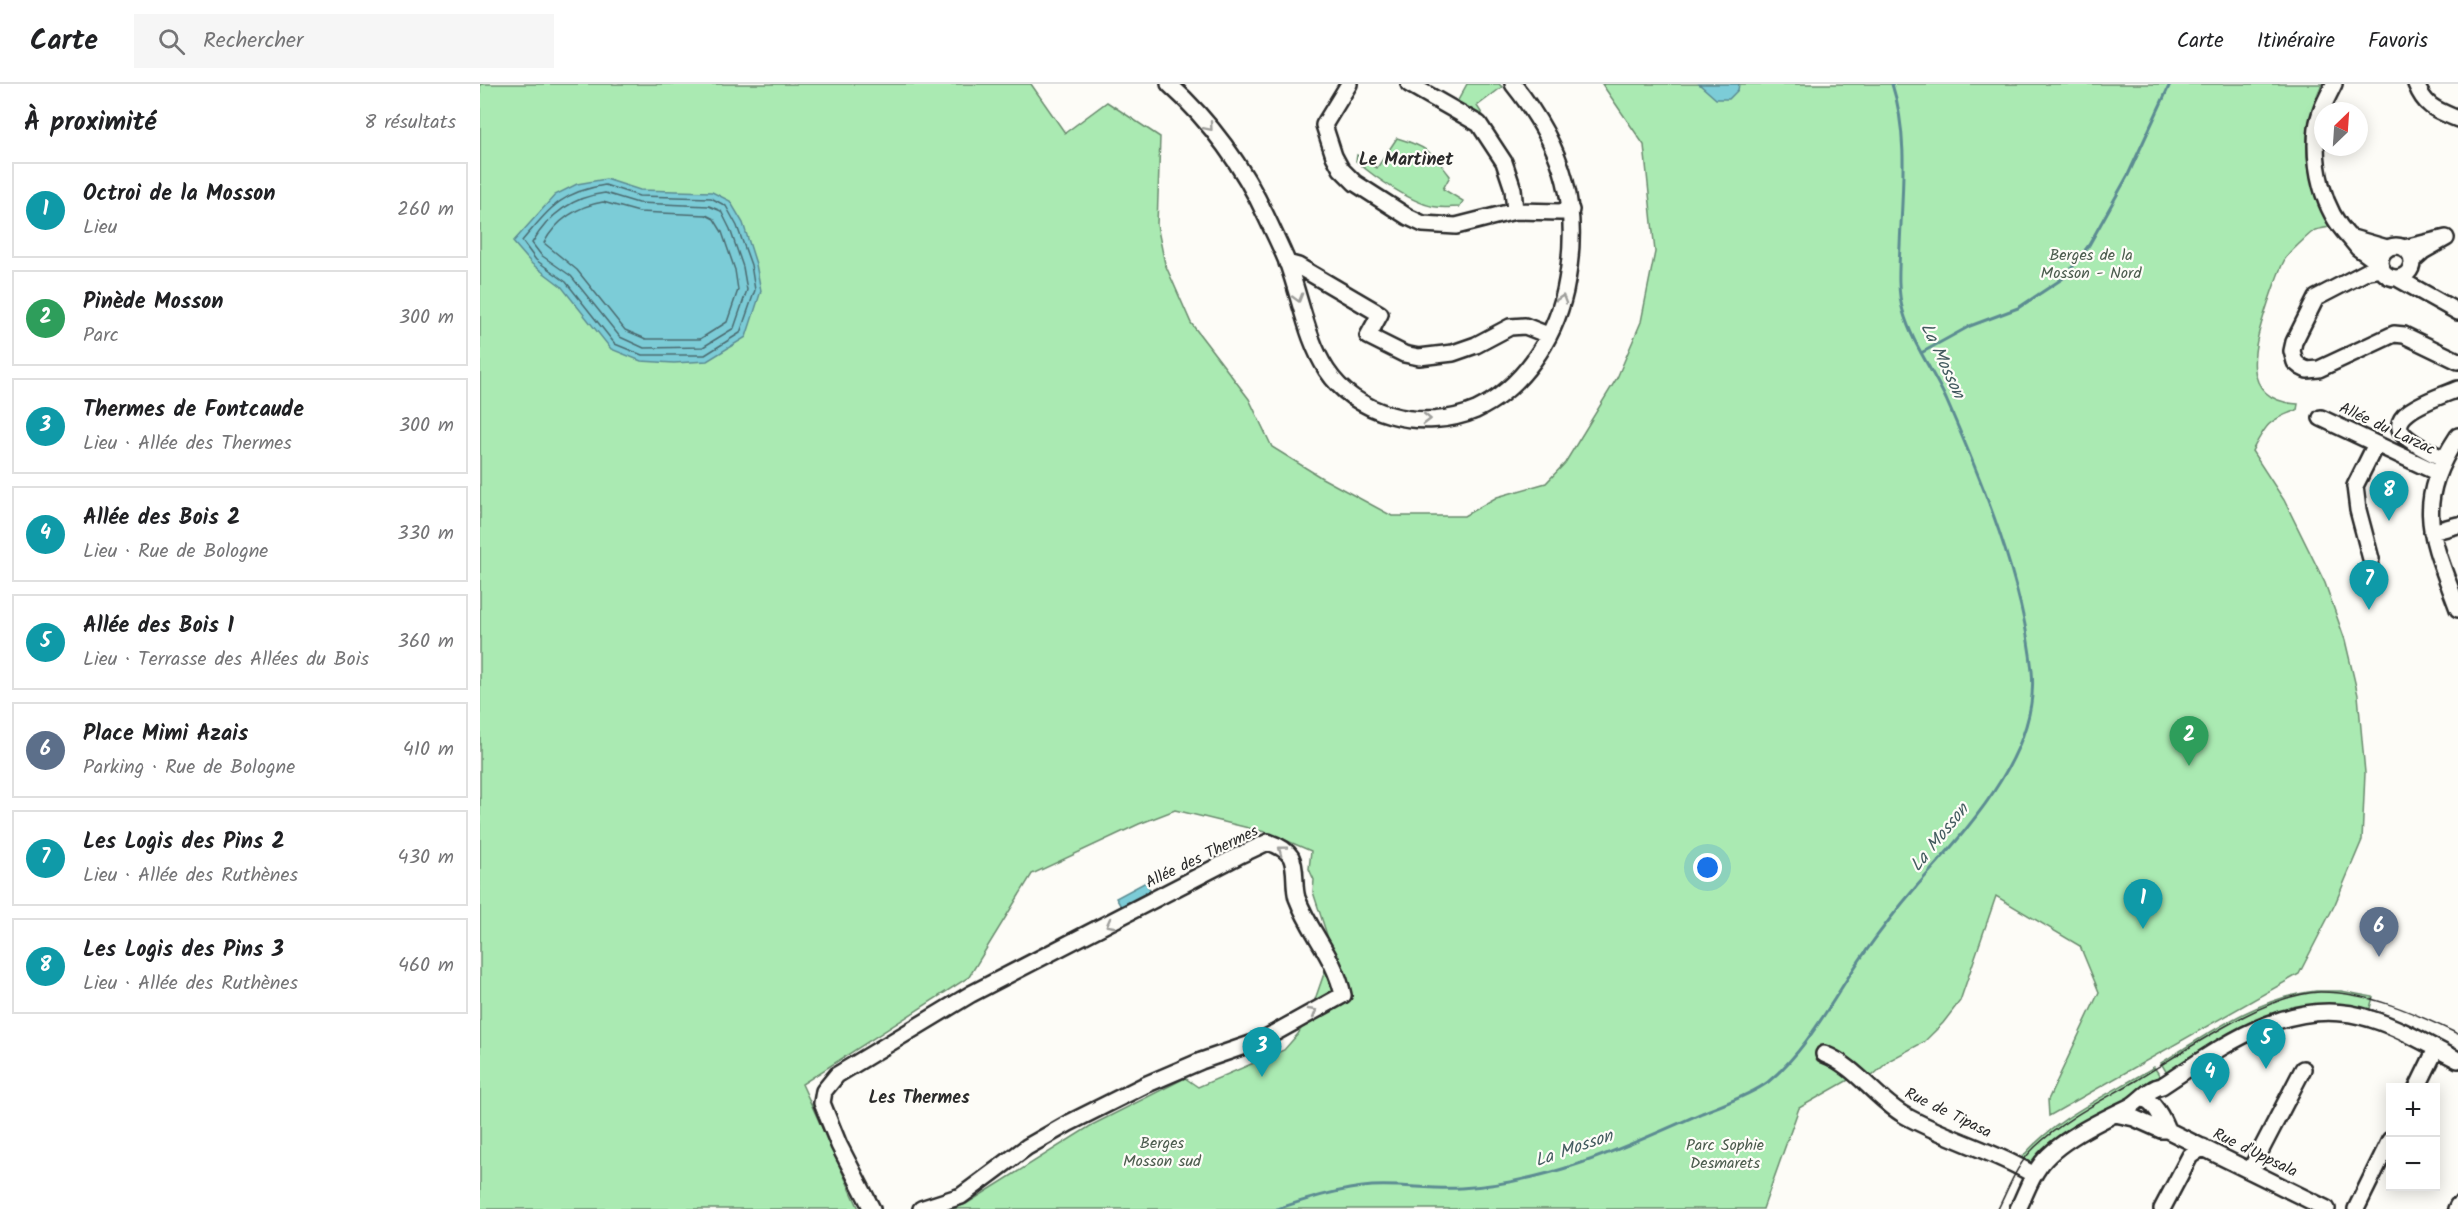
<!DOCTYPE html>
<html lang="fr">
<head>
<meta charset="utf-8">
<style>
  body { margin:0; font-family:Kalam,sans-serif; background:#f6f6f6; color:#202124 }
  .controls { position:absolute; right:18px; bottom:18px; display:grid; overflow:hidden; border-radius:0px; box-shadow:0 3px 15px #0003 }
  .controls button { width:54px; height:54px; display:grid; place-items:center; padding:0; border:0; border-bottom:2px solid #e0e0e0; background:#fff; color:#202124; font:30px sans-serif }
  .compass { position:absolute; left:1834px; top:18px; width:54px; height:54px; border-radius:50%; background:#fff; box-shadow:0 3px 15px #0003; rotate:25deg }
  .you { position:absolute; left:1228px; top:784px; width:21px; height:21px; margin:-15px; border:4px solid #fff; border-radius:50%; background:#1a73e8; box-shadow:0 0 0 9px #1a73e833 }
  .badge { display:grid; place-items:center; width:39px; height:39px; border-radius:50%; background:#d93025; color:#fff; font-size:20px; font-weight:700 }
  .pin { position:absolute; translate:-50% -50px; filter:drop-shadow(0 2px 3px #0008) }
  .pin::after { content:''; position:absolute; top:32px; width:21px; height:18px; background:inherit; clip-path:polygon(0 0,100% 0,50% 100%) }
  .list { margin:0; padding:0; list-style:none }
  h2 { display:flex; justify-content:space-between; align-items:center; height:78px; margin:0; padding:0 24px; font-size:26px }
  h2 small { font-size:20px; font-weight:400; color:#757577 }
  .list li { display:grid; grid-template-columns:39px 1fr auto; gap:18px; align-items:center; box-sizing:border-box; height:96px; margin:0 12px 12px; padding:0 12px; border:2px solid #e0e0e0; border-radius:0px }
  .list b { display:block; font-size:22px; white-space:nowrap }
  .list p { margin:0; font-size:20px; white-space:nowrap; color:#757577 }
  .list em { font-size:20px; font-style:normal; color:#757577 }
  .icon { flex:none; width:33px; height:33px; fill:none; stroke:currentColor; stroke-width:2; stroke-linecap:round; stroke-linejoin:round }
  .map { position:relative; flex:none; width:1978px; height:1125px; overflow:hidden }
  header { display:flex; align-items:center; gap:36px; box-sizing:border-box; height:84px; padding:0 30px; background:#fff; border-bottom:2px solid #e0e0e0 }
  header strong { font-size:28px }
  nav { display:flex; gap:33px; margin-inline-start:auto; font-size:21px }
  .search { width:420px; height:54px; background:#f6f6f6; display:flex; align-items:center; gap:15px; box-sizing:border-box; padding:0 21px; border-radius:0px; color:#757577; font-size:22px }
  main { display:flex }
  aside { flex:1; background:#fff }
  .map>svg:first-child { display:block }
  .green { fill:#aaeab2; stroke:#6a8a6e; stroke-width:1.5 }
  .water { fill:#7cccd7; stroke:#5c8c92; stroke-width:1.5 }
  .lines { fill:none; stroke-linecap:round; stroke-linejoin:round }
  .shore { stroke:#4b6b70; stroke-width:1.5 }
  .stream { stroke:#5c8c92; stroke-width:3 }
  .minor-casing { stroke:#2b2b2b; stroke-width:20 }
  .minor { stroke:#fdfcf7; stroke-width:15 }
  .tram { stroke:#2b2b2b; stroke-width:1.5 }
  .oneway { stroke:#9e9e9b }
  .labels { text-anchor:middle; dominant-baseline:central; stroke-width:4.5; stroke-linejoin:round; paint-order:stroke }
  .park-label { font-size:16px; fill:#4b5b4d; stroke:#fdfcf7 }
  .street-label { font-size:16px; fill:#2b2b2b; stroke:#fdfcf7 }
  .neighbourhood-label { font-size:18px; font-weight:bold; fill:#2b2b2b; stroke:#fdfcf7 }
  .water-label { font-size:18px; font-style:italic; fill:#435b5f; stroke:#fdfcf7 }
</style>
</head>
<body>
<header>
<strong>Carte</strong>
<div class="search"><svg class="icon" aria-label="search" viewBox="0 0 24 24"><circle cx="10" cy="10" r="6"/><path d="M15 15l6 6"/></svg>Rechercher</div>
<nav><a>Carte</a><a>Itinéraire</a><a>Favoris</a></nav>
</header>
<main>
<aside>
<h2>À proximité<small>8 résultats</small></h2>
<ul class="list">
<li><span class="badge" style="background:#0f9aa8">1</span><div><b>Octroi de la Mosson</b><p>Lieu</p></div><em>260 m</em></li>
<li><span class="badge" style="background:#2e9e5b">2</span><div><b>Pinède Mosson</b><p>Parc</p></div><em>300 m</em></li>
<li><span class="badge" style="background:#0f9aa8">3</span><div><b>Thermes de Fontcaude</b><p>Lieu · Allée des Thermes</p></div><em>300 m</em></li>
<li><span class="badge" style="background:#0f9aa8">4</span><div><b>Allée des Bois 2</b><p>Lieu · Rue de Bologne</p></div><em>330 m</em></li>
<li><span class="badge" style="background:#0f9aa8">5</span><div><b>Allée des Bois 1</b><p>Lieu · Terrasse des Allées du Bois</p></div><em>360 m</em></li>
<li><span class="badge" style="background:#5c6f8a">6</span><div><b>Place Mimi Azais</b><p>Parking · Rue de Bologne</p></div><em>410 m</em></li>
<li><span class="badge" style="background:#0f9aa8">7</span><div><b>Les Logis des Pins 2</b><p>Lieu · Allée des Ruthènes</p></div><em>430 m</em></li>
<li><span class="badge" style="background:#0f9aa8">8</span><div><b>Les Logis des Pins 3</b><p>Lieu · Allée des Ruthènes</p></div><em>460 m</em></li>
</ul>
</aside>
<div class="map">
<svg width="1978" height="1125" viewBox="0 0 1978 1125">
  <rect width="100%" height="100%" fill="#fdfcf7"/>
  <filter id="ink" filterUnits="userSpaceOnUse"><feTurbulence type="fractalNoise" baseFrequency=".0167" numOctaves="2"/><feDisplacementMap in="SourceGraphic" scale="12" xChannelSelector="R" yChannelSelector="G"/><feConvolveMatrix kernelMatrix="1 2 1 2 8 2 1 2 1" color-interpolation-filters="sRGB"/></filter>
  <g filter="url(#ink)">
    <path class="green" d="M 0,0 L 551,0 L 585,49 L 627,18 L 680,53 L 677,141 L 685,180 L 711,239 L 769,315 L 792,363 L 842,394 L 912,432 L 984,432 L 1017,413 L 1066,399 L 1085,379 L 1137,294 L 1161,238 L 1175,168 L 1164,61 L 1122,0 L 1842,0 C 1817,53 1825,92 1849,143 C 1845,144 1839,145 1835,146 C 1829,150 1809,169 1805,175 C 1798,188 1793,205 1788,219 C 1775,258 1755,316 1818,320 L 1817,326 C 1788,336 1786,341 1772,367 L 1804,416 L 1845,499 L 1865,556 L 1878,611 L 1885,689 L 1882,756 L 1855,820 L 1819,890 L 1569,1032 L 1568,1016 L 1619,908 L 1600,862 L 1516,812 L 1480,917 L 1463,939 L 1444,958 L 1410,976 L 1392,992 L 1370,995 L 1319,1024 L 1283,1125 L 473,1125 L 486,1120 L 612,1041 L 705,994 L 718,1003 L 804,966 L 818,950 L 831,927 L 848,878 L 849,857 L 833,808 L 834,796 L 829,785 L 831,767 L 789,749 L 695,726 L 659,740 L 552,790 L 489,893 L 322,1000 L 379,1125 L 0,1125 Z
      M 987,0 L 1019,0 L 1022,3 L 997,22 L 1006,36 L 1003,38 L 976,20 Z
      M 917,54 C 947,63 951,67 970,92 L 963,105 L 983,117 L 980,123 C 973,123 964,124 957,123 C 934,121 893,92 876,77 L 877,71 L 897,84 Z
      M 1836,907 L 1861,907 L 1893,913 L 1889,928 L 1848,922 L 1688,991 L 1681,979 C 1729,949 1779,913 1836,907 Z
      M 1674,983 L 1682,995 L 1555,1077 L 1548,1078 L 1540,1076 C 1572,1035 1630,1010 1674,983 Z"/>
    <path class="water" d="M 1219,0 L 1259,0 L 1258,6 L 1249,15 L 1236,15 Z
      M 126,95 L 160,106 L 232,108 L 250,117 L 263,139 L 276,180 L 281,207 L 266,253 L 227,277 L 194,279 L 161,277 L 131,265 L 81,202 L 52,180 L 33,158 L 75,111 L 97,100 Z
      M 666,798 L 673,811 L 643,826 L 636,814 Z"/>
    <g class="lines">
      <path class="shore" d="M 125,101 L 159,112 L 231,114 L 246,122 L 257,142 L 271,181 L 275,206 L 260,249 L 225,271 L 162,271 L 135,260 L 86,198 L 56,176 L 42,157 C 70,124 81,108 125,101 Z
        M 125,109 L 158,119 L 229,122 L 241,127 L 250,145 L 263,183 L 267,206 L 254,244 L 223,263 L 164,264 L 140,253 L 91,192 L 61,171 L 52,159 C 69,130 92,113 125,109 Z
        M 123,118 L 159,128 L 226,131 L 234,135 L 242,148 L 255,186 L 258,206 L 247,238 L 220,255 L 166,255 L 145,246 L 97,186 L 64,159 C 76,136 98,122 123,118 Z"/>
      <path class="stream" d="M 1441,269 L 1490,242 L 1538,224 L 1585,193 L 1609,161 L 1648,91 L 1690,0
        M 797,1125 C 828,1115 858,1105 892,1102 C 921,1100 952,1106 981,1104 C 1068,1099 1144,1064 1222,1029 C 1241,1021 1271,1011 1288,998 C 1328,965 1352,916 1381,874 C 1398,850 1416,826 1436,803 C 1487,745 1560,669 1552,587 C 1543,496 1502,397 1466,315 C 1452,285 1432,259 1423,227 C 1417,207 1419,183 1420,162 C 1422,108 1429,52 1412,0"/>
      <g class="minor-casing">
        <path id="minor" d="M 689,0 C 730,37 764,84 787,134 C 794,149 802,165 808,180 C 831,246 832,308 911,331 C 939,339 970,337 996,326 C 1041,305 1074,256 1085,207 C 1102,124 1085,65 1033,0
          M 869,0 L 844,41 L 854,72 L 861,85 L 875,99 L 928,133 L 943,140 L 976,142 L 1035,127 L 1080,128 L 1091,126
          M 929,0 L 999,40 L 1024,78 L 1033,105 L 1035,127
          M 1854,0 C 1847,14 1839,28 1837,44 C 1833,81 1842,125 1869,153
          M 1936,0 C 1945,23 1956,26 1978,35
          M1900 178a16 16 0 1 1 32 0a16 16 0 1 1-32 0Z
          M 1924,164 L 1966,154 L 1943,167 L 1932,177
          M 807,179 L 818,182 L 900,230 L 888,252 L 924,270 L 939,273 L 973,269 L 996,261 L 1030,243 L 1045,242 L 1068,251
          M 1900,180 L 1878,164 L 1869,153 L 1907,164
          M 1902,185 L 1888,187 L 1836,214 L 1814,258 L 1812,267 L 1815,278 L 1821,283 L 1827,286 L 1839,285 L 1914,250 L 1924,251 L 1978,277
          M 1917,194 L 1978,228
          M 1841,334 L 1958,389
          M 1978,352 C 1932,421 1952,454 1978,525
          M 1964,375 C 1953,369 1940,364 1930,356 C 1894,332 1962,312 1978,305
          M 1952,448 L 1978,441
          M 1891,475 L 1878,426 L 1875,402 L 1896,360
          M 1344,970 C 1377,983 1394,1013 1424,1031 C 1466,1055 1513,1066 1554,1091
          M 1937,1004 L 1956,965
          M 1662,1015 C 1673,1015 1683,1035 1687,1046
          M 1635,1030 L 1654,1034 L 1681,1046 L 1687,1046 L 1847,1125
          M 1770,1087 L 1823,985
          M 392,1125 L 359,1061 L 342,1019 L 344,1007 L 357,991 L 491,910 L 758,772 L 788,758 C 797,761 806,765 811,773 C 817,785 813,801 817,814 C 830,849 855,873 863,911 L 782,956 L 721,977 L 665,1001 L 589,1039 L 547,1063 L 481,1112 L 441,1125
          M 1538,1125 C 1545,1111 1550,1095 1559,1083 C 1576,1057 1624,1035 1651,1022 C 1661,1016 1669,1004 1682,1002 C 1744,961 1813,909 1891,935 C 1921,944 1950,962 1978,976
          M 1682,1125 L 1710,1072 L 1723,1063
          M 1876,1125 L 1910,1056
          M 1976,1125 L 1978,1121"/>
      </g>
      <use href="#minor" class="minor"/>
      <path class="tram" d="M 1518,1125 C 1529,1103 1537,1080 1555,1063 C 1584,1035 1623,1016 1657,996 C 1704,968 1786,909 1840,908 C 1889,908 1935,929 1978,950"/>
    </g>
    <defs><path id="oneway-chevron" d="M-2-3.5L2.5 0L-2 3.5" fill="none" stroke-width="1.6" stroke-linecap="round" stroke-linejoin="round" transform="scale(1.5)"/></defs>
    <g class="oneway">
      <use href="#oneway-chevron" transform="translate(729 43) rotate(49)"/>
      <use href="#oneway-chevron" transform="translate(818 214) rotate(74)"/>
      <use href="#oneway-chevron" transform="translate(1082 215) rotate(-73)"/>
      <use href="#oneway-chevron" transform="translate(947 335) rotate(1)"/>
      <use href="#oneway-chevron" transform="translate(802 766) rotate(-143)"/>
      <use href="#oneway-chevron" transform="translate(630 840) rotate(152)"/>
      <use href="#oneway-chevron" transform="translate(833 928) rotate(-30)"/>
    </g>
  </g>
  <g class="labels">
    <g class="park-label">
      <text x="1611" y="171">Berges de la<tspan x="1611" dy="18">Mosson - Nord</tspan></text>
      <text x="682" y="1059">Berges<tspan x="682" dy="18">Mosson sud</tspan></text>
      <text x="1245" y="1061">Parc Sophie<tspan x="1245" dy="18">Desmarets</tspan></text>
    </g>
    <g class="street-label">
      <text transform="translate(1907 345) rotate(25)">Allée du Larzac</text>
      <text transform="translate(722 773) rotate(-26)">Allée des Thermes</text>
      <text transform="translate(1468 1029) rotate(26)">Rue de Tipasa</text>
      <text transform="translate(1775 1069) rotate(26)">Rue d'Uppsala</text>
    </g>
    <g class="neighbourhood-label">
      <text x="926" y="76">Le Martinet</text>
      <text x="439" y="1014">Les Thermes</text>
    </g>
    <g class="water-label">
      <text transform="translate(1462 277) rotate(65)">La Mosson</text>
      <text transform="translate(1460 754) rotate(-51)">La Mosson</text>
      <text transform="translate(1094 1065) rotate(-19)">La Mosson</text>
    </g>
  </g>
</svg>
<div class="controls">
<button>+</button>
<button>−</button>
</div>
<svg class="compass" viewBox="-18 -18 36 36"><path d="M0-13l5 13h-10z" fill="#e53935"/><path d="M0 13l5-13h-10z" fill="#757577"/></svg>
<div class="you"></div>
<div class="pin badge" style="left:1663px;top:845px;background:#0f9aa8">1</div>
<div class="pin badge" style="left:1709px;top:682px;background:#2e9e5b">2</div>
<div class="pin badge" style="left:782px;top:993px;background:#0f9aa8">3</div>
<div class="pin badge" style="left:1730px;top:1019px;background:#0f9aa8">4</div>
<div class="pin badge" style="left:1786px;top:985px;background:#0f9aa8">5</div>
<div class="pin badge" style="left:1899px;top:873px;background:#5c6f8a">6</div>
<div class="pin badge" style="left:1889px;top:526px;background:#0f9aa8">7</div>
<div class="pin badge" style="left:1909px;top:437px;background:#0f9aa8">8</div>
</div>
</main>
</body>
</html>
